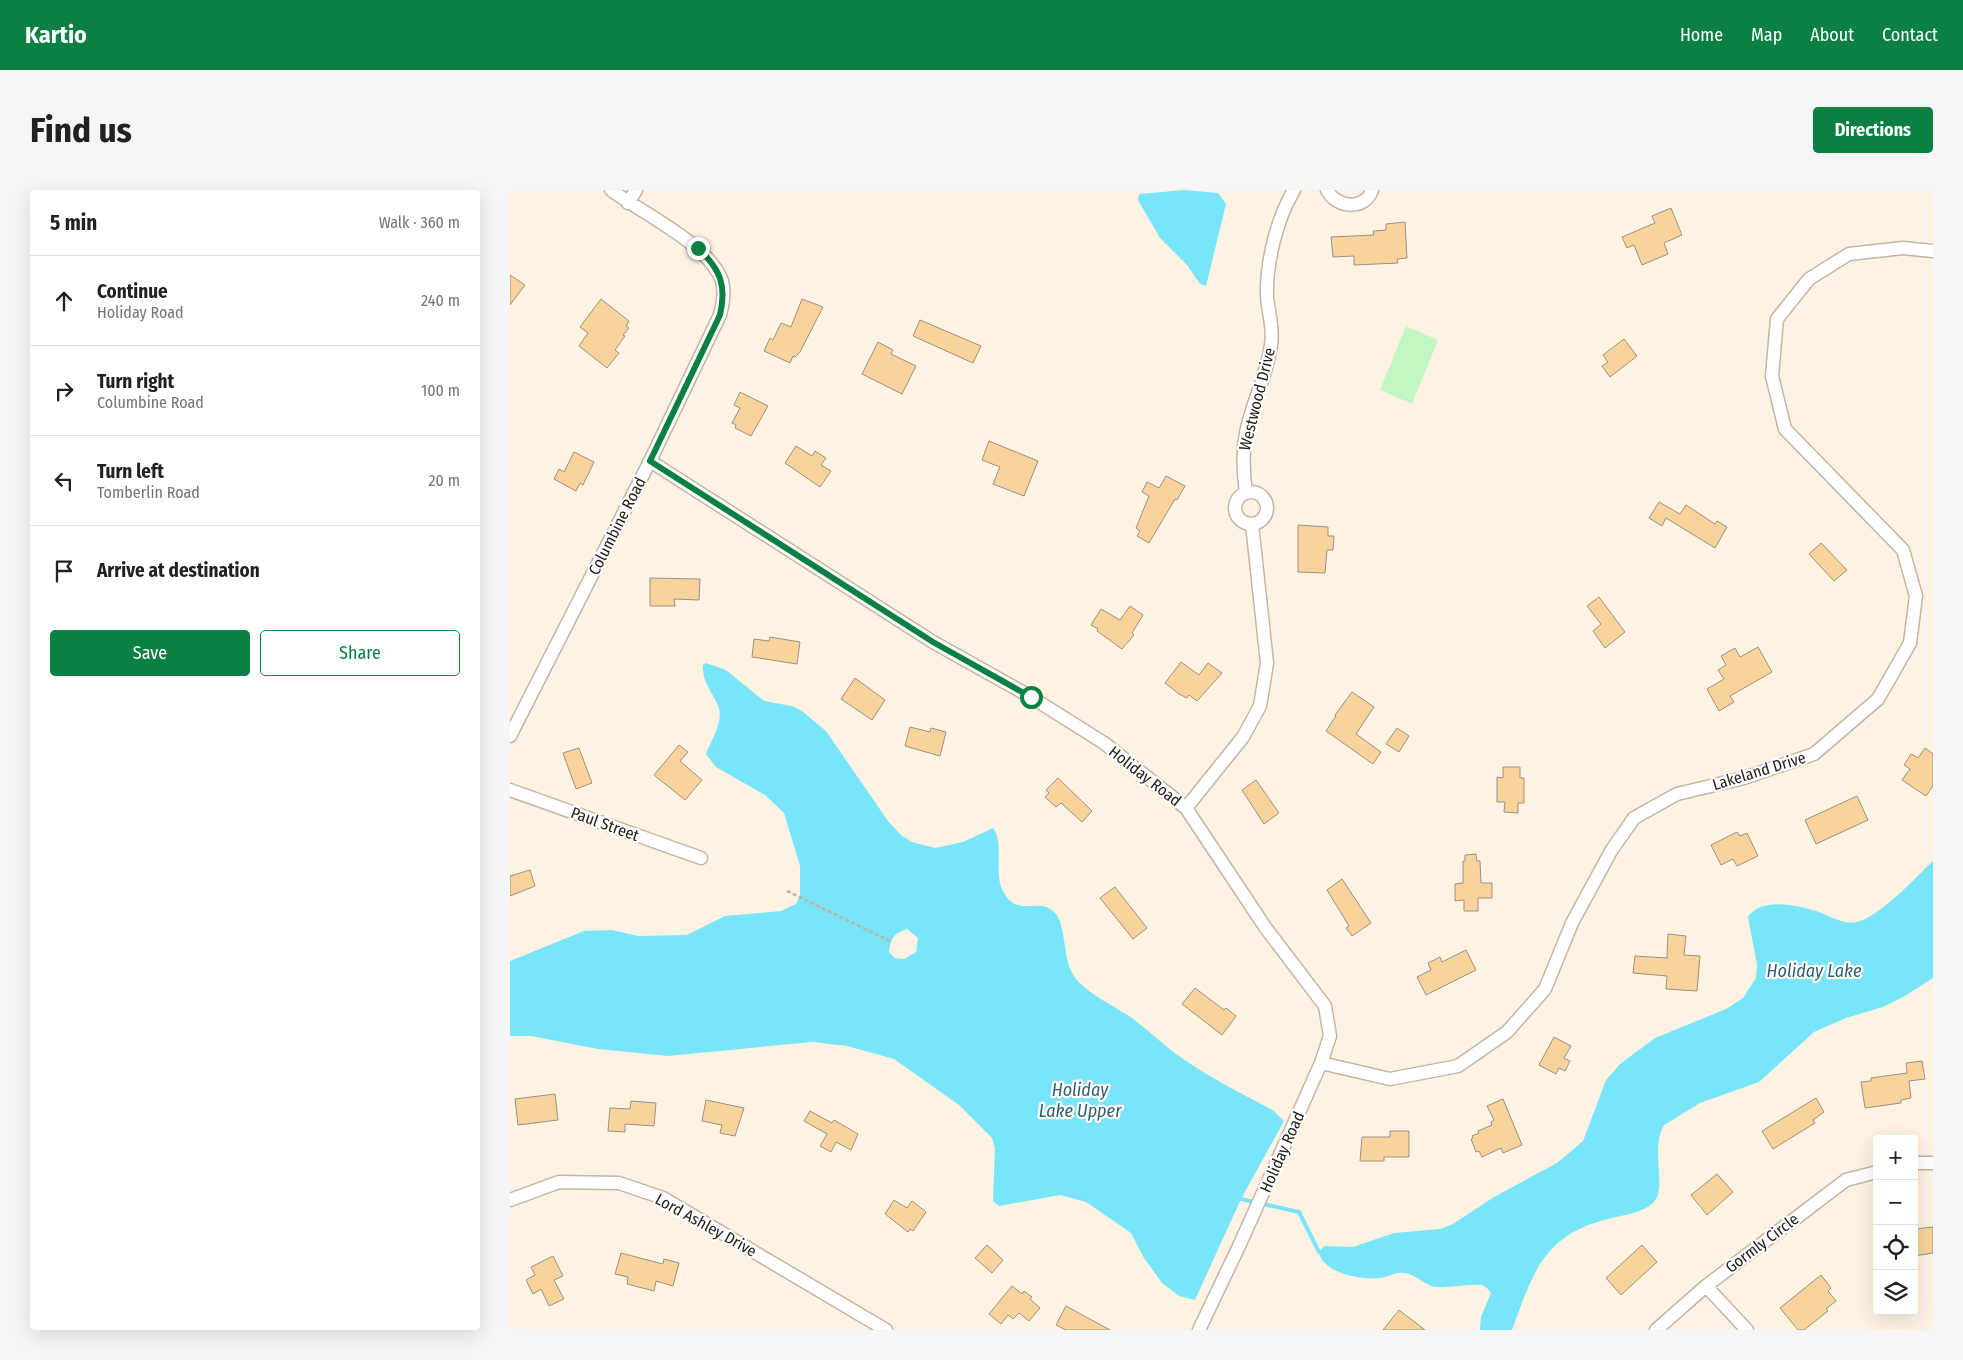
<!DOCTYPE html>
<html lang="en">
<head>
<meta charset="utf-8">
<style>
  body { margin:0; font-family:"Fira Sans Condensed",sans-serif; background:#f6f6f6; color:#202124 }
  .controls { position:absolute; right:15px; bottom:15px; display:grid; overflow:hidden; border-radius:5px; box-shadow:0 5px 20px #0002 }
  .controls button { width:45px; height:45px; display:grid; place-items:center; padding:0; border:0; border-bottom:1px solid #e0e0e0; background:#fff; color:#202124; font:25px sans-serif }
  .stop { position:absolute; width:15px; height:15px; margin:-11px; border:4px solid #0b8043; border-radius:50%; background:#fff }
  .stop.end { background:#0b8043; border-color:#fff; box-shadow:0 1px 5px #0008 }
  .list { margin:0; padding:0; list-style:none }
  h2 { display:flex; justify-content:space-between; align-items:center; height:65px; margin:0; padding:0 20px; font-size:21px }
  h2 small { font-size:16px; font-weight:400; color:#757577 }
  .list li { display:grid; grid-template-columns:32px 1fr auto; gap:15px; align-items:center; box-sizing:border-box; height:90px; padding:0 20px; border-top:1px solid #e0e0e0 }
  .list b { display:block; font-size:19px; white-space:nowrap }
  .list p { margin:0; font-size:16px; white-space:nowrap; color:#757577 }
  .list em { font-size:16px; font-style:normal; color:#757577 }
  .actions { display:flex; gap:10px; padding:15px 20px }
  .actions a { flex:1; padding:11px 0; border:1px solid #0b8043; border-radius:5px; text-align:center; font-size:18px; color:#0b8043 }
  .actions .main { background:#0b8043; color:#fff }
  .icon { flex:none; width:28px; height:28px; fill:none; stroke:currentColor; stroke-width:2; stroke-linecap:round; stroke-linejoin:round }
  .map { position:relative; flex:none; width:1423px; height:1140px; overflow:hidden; border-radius:5px }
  header { display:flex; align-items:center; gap:30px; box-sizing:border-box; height:70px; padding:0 25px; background:#0b8043; color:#fff }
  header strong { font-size:24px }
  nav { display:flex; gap:28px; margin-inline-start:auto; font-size:18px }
  .intro { display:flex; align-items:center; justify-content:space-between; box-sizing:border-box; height:120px; padding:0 30px }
  h1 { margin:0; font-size:35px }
  .button { padding:12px 22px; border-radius:5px; background:#0b8043; color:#fff; font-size:18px; font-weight:700 }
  main { display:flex; gap:30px; padding:0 30px }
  aside { flex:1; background:#fff; border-radius:5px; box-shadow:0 5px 20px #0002 }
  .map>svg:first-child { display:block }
  .green { fill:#c0f7c2 }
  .water { fill:#78e5fa; fill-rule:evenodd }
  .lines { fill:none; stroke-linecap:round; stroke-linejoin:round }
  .stream { stroke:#78e5fa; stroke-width:4 }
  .building { fill:#f8d39b; stroke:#9b9183 }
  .minor-casing { stroke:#c1b6a7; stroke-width:15 }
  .path { stroke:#bcb3a7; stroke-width:2.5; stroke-dasharray:4 2.5; stroke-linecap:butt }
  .minor { stroke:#fff; stroke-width:12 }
  .route { stroke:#0b8043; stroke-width:6 }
  .labels { text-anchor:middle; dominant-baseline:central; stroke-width:4.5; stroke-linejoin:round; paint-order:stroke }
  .street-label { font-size:16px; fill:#24201b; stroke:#fff }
  .water-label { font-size:18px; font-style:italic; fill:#305f69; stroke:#fff }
</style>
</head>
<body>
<header>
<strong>Kartio</strong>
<nav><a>Home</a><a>Map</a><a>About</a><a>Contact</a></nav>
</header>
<div class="intro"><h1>Find us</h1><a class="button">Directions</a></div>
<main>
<aside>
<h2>5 min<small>Walk · 360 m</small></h2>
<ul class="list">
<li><svg class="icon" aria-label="ahead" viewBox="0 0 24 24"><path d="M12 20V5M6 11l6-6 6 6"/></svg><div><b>Continue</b><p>Holiday Road</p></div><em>240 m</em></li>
<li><svg class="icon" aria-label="right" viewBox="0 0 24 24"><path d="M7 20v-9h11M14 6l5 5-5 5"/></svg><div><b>Turn right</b><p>Columbine Road</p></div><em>100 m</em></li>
<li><svg class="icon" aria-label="left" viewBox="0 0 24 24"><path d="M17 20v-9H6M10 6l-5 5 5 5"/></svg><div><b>Turn left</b><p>Tomberlin Road</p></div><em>20 m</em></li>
<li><svg class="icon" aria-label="arrive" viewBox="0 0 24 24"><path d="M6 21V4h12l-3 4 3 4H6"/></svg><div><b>Arrive at destination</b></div></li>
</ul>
<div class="actions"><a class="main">Save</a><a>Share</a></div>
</aside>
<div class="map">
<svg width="1423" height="1140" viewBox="0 0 1423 1140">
  <rect width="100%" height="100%" fill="#fef3e3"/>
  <path class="green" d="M 896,136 L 928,150 L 902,214 L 870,200 Z"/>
  <path class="water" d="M 675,0 L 708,3 L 716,14 L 696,96 L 690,94 L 677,75 L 650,48 L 628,10 L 629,4 Z
    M 196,473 L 216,480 L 254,511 L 282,516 L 292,521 L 316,541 L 378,631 L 392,646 L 402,652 L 425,658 L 453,652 L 483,638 C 495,655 483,682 493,701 C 507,729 528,706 544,722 C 557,734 552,769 564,786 C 574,802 606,817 622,828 C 637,839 651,853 666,864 C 696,886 731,903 764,921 L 774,931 L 731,1009 L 685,1110 L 669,1106 L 652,1093 L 634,1068 L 621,1043 L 576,1012 L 550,1005 L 489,1016 L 483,1011 L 485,958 L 482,948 L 449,915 L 384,869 L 337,856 L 302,852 L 158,866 L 88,859 L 21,846 L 0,846 L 0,771 L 74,741 L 102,740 L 128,746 L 177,745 L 215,726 L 271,721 L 286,714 L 290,705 L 290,676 L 274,623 L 255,605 L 206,577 L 196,564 C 200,553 213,532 209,519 C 204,502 192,495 193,475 ZM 397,739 L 408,748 L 406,762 L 394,769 L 385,768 L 379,762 C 381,748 384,743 397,739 Z
    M 1423,671 L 1423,788 L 1395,806 L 1373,817 L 1336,828 L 1304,842 L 1249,892 L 1190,913 L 1154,935 C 1140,960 1157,997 1144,1012 C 1133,1023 1113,1025 1098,1029 C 1033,1045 1023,1083 1002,1140 L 970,1140 L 971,1127 L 981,1103 L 978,1099 L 972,1095 C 957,1094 941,1098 926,1097 C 915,1096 906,1084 894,1083 C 886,1081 877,1088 868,1088 C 851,1090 812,1083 809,1062 L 814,1056 L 843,1057 L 884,1043 L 930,1039 L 943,1034 L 984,1007 L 1047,973 L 1073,951 L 1096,890 L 1110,874 L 1145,848 L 1216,819 L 1233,808 L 1246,788 L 1247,775 L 1238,727 C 1251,707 1286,715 1306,721 C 1319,725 1332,735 1346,732 C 1369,728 1406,687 1423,671 Z"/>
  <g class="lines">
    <path class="stream" d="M 728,1006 L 731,1009 L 789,1022 L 809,1062 L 813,1062"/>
  </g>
  <path class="building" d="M 1161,18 L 1172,45 L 1154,53 L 1158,64 L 1132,75 L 1124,55 L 1117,58 L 1112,47 L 1145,33 L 1142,26 Z
    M 895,32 L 897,68 L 887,69 L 888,73 L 844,75 L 844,66 L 823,67 L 821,47 L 864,45 L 863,41 L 876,40 L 876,34 Z
    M 0,85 L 15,95 L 0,115 Z
    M 91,109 L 119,131 L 116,136 L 119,138 L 113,145 L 115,146 L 105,160 L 109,163 L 97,178 L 69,156 L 78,143 L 70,137 Z
    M 292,109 L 313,117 L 290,162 L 285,167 L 283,166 L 280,173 L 254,161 L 260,148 L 263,150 L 271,133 L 281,137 Z
    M 410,130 L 471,156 L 463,173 L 403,146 Z
    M 1114,149 L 1127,166 L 1100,187 L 1092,176 L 1098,172 L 1093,165 Z
    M 368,152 L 383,160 L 381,164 L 406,176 L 392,204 L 352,184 Z
    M 230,202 L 258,216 L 241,246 L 225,238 L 226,235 L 222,233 L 230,218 L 224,215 Z
    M 479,251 L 528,271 L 514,306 L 483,294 L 490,277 L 472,270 Z
    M 286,256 L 302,266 L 305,261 L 316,268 L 311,275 L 321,281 L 310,297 L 275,273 Z
    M 64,262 L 84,272 L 73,295 L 70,293 L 66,301 L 44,289 L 49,279 L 54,282 Z
    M 656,286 L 675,296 L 667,310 L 665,309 L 639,353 L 627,346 L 630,341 L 626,338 L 639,306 L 632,302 L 637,292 L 649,298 Z
    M 1149,312 L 1170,324 L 1176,315 L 1205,334 L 1207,331 L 1217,337 L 1205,358 L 1156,328 L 1152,336 L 1139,328 Z
    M 788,335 L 818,337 L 818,346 L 824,346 L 823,360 L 817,360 L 815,383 L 788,382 Z
    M 1311,353 L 1337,380 L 1324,391 L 1299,364 Z
    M 140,388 L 190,389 L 189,410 L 164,409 L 165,416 L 140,416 Z
    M 1089,407 L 1115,442 L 1095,458 L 1083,441 L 1091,434 L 1077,416 Z
    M 620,416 L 633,425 L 622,443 L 624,445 L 612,459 L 587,441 L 588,439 L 581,435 L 591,419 L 610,430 Z
    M 260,447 L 290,452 L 287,474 L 242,467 L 244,449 L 259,451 Z
    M 1248,457 L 1262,482 L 1220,506 L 1224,512 L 1209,521 L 1197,499 L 1214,489 L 1208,480 L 1216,475 L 1211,466 L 1225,458 L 1230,467 Z
    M 671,472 L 689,485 L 698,473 L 712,483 L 687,511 L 679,505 L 677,508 L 669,504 L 655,493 Z
    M 345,488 L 375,510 L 362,530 L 331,509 Z
    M 842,502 L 864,517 L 846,544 L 871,562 L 863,574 L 816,541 L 826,526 L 825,525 Z
    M 400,537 L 420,542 L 421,538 L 436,542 L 430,566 L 395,556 Z
    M 887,538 L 899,546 L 889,562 L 876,554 Z
    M 169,555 L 178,562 L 170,571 L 192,590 L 175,610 L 144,585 Z
    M 69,558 L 82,593 L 66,599 L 53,563 Z
    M 1415,558 L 1423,564 L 1423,596 L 1416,606 L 1392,590 L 1400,579 L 1394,575 L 1401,564 L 1408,568 Z
    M 993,577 L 1010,577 L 1010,588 L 1014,588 L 1014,613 L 1008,613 L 1008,623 L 994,622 L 995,612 L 987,612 L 987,587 L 993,588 Z
    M 548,588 L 582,621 L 572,632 L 551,613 L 546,617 L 535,607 L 539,603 L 536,600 Z
    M 746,590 L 769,623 L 754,634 L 732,600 Z
    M 1347,606 L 1358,630 L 1306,654 L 1295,630 Z
    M 1227,642 L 1230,646 L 1237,643 L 1248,666 L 1227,676 L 1223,669 L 1211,675 L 1201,655 Z
    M 966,664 L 967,671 L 970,671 L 971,693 L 982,693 L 982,708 L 968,708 L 968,721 L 954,721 L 954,710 L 945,711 L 945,694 L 953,693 L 953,671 L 955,671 L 955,665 Z
    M 20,680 L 25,696 L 0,706 L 0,686 Z
    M 832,689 L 861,733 L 842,746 L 836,738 L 839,736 L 817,700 Z
    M 605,697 L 637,738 L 623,749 L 590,708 Z
    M 1158,744 L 1176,746 L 1174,765 L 1190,766 L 1187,801 L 1156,799 L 1157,786 L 1123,783 L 1125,766 L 1157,768 Z
    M 956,760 L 966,780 L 916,805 L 907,787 L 921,780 L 918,773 L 930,767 L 932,772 Z
    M 685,798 L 714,820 L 716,818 L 726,826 L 712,845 L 672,814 Z
    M 1044,847 L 1061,856 L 1054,868 L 1060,871 L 1055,881 L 1049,878 L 1046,884 L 1029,875 Z
    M 1412,871 L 1415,889 L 1399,891 L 1401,908 L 1391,910 L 1391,913 L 1355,918 L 1351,892 L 1361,891 L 1361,888 L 1397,883 L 1396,873 Z
    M 45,904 L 48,930 L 8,935 L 5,909 Z
    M 1306,908 L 1314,922 L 1303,930 L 1305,933 L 1263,959 L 1252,941 Z
    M 993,909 L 1012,955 L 993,963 L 991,958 L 972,967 L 969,961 L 966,962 L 961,949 L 963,948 L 962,946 L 969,943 L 968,941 L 982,935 L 981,932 L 984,930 L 977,916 Z
    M 196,910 L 234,918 L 225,946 L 210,943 L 212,935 L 192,931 Z
    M 121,911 L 146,913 L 144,936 L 115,934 L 115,942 L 98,941 L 100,918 L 120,919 Z
    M 300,921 L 322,933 L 324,930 L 348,944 L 341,960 L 326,952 L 321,962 L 310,956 L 317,944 L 294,931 Z
    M 880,941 L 899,941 L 899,967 L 874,967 L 874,971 L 850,971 L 852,947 L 880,947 Z
    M 1207,984 L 1223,1002 L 1197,1025 L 1181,1005 Z
    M 384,1010 L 397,1018 L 402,1011 L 416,1022 L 403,1041 L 400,1039 L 398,1042 L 375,1024 Z
    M 1423,1037 L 1423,1063 L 1404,1066 L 1404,1039 Z
    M 477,1055 L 493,1070 L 482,1083 L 465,1068 Z
    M 1132,1055 L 1147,1072 L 1111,1105 L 1096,1088 Z
    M 111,1063 L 153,1074 L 154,1069 L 169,1073 L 163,1096 L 146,1091 L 144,1101 L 117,1094 L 118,1087 L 105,1084 Z
    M 43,1066 L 53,1086 L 44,1090 L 54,1109 L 39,1116 L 31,1099 L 23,1104 L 16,1090 L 25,1085 L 21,1077 Z
    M 1311,1085 L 1321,1098 L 1318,1101 L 1326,1111 L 1316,1119 L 1318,1121 L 1294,1140 L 1288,1140 L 1270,1118 Z
    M 502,1096 L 512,1104 L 514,1101 L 522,1107 L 520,1109 L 530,1118 L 519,1131 L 509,1123 L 503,1129 L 498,1125 L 491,1134 L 479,1124 Z
    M 556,1116 L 600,1140 L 556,1140 L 546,1135 Z
    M 889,1120 L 915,1140 L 873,1140 Z"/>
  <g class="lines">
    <g class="minor-casing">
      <path id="minor" d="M 817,0 C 826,18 855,21 862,0
        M 118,13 L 126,0
        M 140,271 L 423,452 L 521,507 L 594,553 L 676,618 L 755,737 L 815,816 L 820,846 L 811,873 L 730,1054 L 689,1140
        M725 318a16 16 0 1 1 32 0a16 16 0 1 1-32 0Z
        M 736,303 C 733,282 732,264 736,243 C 742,213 757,185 761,155 C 764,137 758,123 757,106 C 756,73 767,28 784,0
        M 0,546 L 140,271 L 210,125 C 213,114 215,102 212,91 C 200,55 132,23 101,0
        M 0,600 L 191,668
        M 676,618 L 733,547 L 750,516 L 757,473 L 742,334
        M 811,873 L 880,889 L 948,876 L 997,842 L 1035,799 L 1062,733 L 1101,661 L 1124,628 L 1167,604 L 1234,588 L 1304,564 L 1368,509 L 1400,453 L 1406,406 L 1393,360 L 1275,239 L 1262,186 L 1267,129 L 1299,89 L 1339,64 L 1393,58 L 1423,61
        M 1404,973 L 1423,973
        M 0,1010 L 49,992 L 109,993 L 153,1008 L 376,1140
        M 1196,1096 L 1237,1140
        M 1146,1140 L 1196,1096 L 1336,990 L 1367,982"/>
    </g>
    <path class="path" d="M 277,701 L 382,752"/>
    <use href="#minor" class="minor"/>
  </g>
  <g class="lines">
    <path class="route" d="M 188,58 C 210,79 217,95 210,125 L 140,271 L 423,452 L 521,507"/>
  </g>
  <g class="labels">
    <g class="street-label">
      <text transform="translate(747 209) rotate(-76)">Westwood Drive</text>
      <text transform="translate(107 336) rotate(-63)">Columbine Road</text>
      <text transform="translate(1249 581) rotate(-17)">Lakeland Drive</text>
      <text transform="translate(635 586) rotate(38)">Holiday Road</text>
      <text transform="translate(95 634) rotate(20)">Paul Street</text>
      <text transform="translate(772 962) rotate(-66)">Holiday Road</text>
      <text transform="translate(196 1035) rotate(29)">Lord Ashley Drive</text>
      <text transform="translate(1252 1053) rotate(-37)">Gormly Circle</text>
    </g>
    <g class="water-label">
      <text x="1304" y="781">Holiday Lake</text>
      <text x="570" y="900">Holiday<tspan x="570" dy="21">Lake Upper</tspan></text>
    </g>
  </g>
</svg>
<div class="controls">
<button>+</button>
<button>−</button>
<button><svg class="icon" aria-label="locate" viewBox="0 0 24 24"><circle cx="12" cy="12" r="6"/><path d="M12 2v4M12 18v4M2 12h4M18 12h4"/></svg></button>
<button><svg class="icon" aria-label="layers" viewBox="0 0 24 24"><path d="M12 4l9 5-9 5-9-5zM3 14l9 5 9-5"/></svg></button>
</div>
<div class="stop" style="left:521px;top:507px"></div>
<div class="stop end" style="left:188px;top:58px"></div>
</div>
</main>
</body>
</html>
